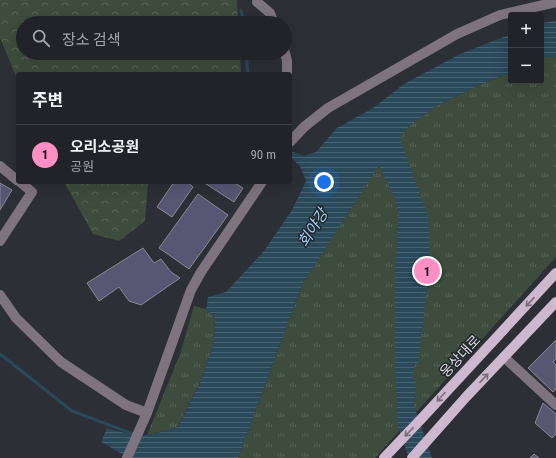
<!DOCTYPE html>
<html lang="ko">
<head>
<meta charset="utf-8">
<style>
  body { margin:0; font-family:"Roboto Condensed","Noto Sans KR",sans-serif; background:#292b30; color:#f1f3f6 }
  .controls { position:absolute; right:12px; top:12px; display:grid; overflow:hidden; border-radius:4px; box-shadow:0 4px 16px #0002 }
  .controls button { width:36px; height:36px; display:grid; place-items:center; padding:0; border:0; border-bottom:1px solid #3e4045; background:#212328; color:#f1f3f6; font:20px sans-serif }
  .you { position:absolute; left:324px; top:182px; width:14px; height:14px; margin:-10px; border:3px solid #fff; border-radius:50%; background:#1a73e8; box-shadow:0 0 0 6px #1a73e833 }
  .badge { display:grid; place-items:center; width:26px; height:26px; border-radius:50%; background:#fc8fc3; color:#111; font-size:13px; font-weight:700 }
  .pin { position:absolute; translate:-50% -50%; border:2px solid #fff; box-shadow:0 1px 4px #0006 }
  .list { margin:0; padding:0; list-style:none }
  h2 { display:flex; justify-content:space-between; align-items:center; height:52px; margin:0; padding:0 16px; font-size:17px }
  h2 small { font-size:13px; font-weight:400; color:#a2a4a8 }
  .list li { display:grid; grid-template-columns:26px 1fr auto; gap:12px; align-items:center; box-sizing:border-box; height:60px; padding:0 16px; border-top:1px solid #3e4045 }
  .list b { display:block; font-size:15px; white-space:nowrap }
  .list p { margin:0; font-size:13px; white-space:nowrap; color:#a2a4a8 }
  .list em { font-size:13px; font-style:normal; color:#a2a4a8 }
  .icon { flex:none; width:22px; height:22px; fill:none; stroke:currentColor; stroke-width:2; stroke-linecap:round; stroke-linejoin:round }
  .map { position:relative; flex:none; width:556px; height:458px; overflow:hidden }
  .search { position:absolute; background:#212328; box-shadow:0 4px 16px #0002; left:16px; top:16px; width:276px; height:44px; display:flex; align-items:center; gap:10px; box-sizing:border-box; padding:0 14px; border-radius:22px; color:#a2a4a8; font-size:15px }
  .panel { position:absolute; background:#212328; box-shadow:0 4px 16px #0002; left:16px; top:72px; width:276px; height:112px; border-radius:4px }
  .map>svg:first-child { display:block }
  .grass { fill:url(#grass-tufts) }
  .forest { fill:url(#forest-crowns) }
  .water { fill:url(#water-rules) }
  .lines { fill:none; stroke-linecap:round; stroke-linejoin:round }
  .stream { stroke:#2a495a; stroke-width:3 }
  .building { fill:#575774; stroke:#8a8a92 }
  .minor { stroke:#7e747f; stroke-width:10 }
  .major { stroke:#ceb8cf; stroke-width:10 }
  .oneway { stroke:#786e7d }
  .labels { text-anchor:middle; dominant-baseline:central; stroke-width:3; stroke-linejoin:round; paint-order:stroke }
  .street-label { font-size:14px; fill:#dcdee2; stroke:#22252b }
  .water-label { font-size:15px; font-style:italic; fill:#9ad4f7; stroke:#22252b }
</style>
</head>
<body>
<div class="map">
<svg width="556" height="458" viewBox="0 0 556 458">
  <defs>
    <pattern id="grass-tufts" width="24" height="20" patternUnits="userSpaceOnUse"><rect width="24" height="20" fill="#3d4c3c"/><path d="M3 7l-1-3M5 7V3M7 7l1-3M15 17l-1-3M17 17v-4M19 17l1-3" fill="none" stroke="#586558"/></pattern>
    <pattern id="forest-crowns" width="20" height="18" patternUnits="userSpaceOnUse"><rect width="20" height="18" fill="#3d4c3c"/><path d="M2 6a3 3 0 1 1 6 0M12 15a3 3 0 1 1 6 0" fill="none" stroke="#586558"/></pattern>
    <pattern id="water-rules" width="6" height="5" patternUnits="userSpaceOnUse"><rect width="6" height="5" fill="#2a495a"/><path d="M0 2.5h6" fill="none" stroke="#486371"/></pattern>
  </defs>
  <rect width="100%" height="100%" fill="#2c2f35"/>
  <path class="grass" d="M 545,57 L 556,57 L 556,257 L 375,458 L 238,458 L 302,285 L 397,135 L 436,106 L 477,86 L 511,72 L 511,81 L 541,81 L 541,59 Z
    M 194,306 L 206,309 L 215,318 L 214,343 L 200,383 L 177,428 L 147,435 L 180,354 Z"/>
  <path class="forest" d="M 0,0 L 237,0 L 238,23 L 23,23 L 23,53 L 240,53 L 241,74 L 162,74 L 158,71 L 154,74 L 18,74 L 18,81 L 0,38 Z
    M 64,182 L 148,182 L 145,221 L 119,241 L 93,234 Z"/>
  <path class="water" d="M 556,21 L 556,57 L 545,57 L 541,59 L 541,23 Z
    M 511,34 L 511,72 L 477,86 L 436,106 L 406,129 L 400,139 L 428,216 L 430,262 L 418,363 L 415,365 L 412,375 L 416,383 L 414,406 L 432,458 L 409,458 L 398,427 L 395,362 L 395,276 L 399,214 L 394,196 L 379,165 L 302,285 L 238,458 L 129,458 L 101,442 L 107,428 C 139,438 147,437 178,427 L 200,383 L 214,343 L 215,318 L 206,309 L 208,297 L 226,292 L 264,251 L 292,210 L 306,181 L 300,166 L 290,157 L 290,155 L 293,152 L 304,156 L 316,152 L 337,128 L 373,108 L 404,84 L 460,54 Z"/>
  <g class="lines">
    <path class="stream" d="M 241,11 L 244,23
      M 246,53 L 248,74
      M 0,354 L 72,411 L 136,435"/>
  </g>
  <path class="building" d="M 174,182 L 187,182 L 193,187 L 172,217 L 157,207 Z
    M 203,182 L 233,182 L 243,188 L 234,202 Z
    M 0,183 L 12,190 L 0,210 Z
    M 198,194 L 228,215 L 189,269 L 159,248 Z
    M 143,248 L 154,263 L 161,259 L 171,272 L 180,278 L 141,305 L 129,301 L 119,287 L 99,301 L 87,283 Z
    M 556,340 L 556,359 L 553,362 L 556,365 L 556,389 L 553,392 L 528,368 Z
    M 543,403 L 556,414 L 556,434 L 552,438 L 535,423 Z
    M 534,454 L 539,458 L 530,458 Z"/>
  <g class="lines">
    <path class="minor" d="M 257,2 L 270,13 L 274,23
      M 285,53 L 287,61 L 287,74
      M 290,142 L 304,127 L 328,108 L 457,34 L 500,15 L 556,2
      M 0,166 L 18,181
      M 0,241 L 32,192 L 20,182
      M 0,295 L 16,318 L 61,362 L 126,405 L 147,413
      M 504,357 L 556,405
      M 127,458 L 147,413 L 191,290 L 201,272 L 262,182"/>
    <path class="major" d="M 384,458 L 423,417 L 556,273
      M 412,458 L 466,397 L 556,302"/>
  </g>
  <defs><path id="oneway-shaft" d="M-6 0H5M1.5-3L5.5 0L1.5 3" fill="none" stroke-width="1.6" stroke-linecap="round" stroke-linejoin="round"/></defs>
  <g class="oneway">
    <use href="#oneway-shaft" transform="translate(530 302) rotate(133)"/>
    <use href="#oneway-shaft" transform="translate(484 378) rotate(-47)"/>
    <use href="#oneway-shaft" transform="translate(441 397) rotate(132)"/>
    <use href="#oneway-shaft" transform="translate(409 432) rotate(134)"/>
  </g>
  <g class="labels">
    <g class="street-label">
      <text transform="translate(460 356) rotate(-47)">웅상대로</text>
    </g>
    <g class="water-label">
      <text transform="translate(313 228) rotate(-58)">회야강</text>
    </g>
  </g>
</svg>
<div class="controls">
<button>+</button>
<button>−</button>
</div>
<div class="you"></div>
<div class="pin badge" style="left:427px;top:271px">1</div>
<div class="search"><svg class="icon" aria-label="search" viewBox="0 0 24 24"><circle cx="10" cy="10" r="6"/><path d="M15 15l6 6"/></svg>장소 검색</div>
<section class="panel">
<h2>주변<small></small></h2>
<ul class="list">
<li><span class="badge">1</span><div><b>오리소공원</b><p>공원</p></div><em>90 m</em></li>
</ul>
</section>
</div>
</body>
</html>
